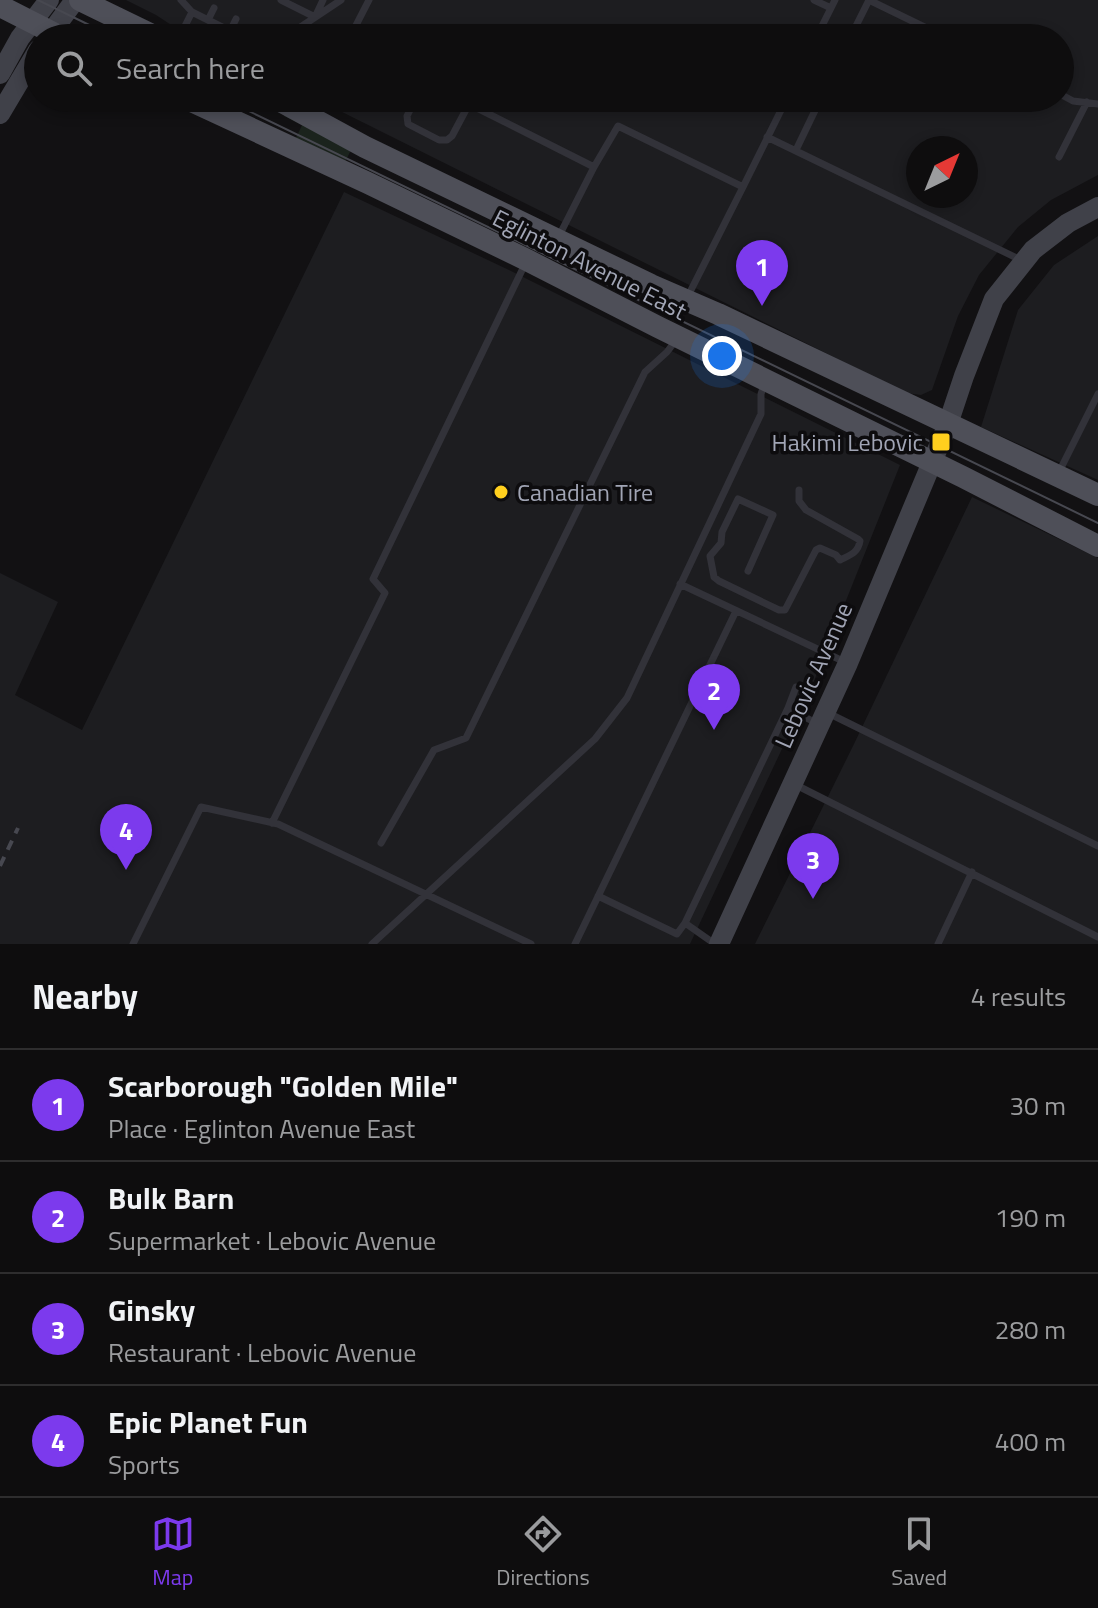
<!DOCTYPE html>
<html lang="en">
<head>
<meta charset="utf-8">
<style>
  body { margin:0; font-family:"Titillium Web",sans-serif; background:#171617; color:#f1f3f6 }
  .compass { position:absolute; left:906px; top:136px; width:72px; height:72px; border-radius:50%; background:#0e0d0e; box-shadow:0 4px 12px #0003; rotate:43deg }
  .you { position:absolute; left:722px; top:356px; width:28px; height:28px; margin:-20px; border:6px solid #fff; border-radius:50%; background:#1a73e8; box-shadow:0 0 0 12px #1a73e833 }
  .badge { display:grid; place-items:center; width:52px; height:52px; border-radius:50%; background:#7c3aed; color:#fff; font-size:26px; font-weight:700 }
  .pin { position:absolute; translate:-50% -66px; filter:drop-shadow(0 2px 4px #0008) }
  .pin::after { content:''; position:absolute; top:42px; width:28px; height:24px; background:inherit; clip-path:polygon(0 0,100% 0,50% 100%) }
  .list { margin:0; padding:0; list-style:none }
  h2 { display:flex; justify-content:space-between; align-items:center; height:104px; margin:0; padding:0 32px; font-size:34px }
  h2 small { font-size:26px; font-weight:400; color:#9b9c9e }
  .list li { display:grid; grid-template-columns:52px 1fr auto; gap:24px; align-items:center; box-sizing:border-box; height:112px; padding:0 32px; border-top:2px solid #2e2d2e }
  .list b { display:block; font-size:30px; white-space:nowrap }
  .list p { margin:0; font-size:26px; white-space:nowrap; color:#9b9c9e }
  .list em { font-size:26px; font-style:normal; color:#9b9c9e }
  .icon { flex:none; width:44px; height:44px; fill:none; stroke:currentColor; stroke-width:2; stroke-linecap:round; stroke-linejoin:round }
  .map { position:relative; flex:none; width:1098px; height:944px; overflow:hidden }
  .search { position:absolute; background:#0e0d0e; box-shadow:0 4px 12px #0003; left:24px; right:24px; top:24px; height:88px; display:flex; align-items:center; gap:20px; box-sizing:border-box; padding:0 28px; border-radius:44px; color:#9b9c9e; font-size:30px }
  .sheet { height:552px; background:#0e0d0e }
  nav { display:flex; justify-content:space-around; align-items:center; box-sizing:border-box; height:112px; border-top:2px solid #2e2d2e; background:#0e0d0e; font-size:22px; color:#9b9c9e }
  nav a { display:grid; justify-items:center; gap:4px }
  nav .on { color:#7c3aed }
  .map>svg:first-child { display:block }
  .built { fill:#1d1d20; fill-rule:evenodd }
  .green { fill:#1b231d }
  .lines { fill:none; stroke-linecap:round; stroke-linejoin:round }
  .lane { stroke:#323239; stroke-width:7 }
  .secondary { stroke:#404149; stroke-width:20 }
  .primary { stroke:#4e4f58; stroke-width:22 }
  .tram { stroke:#474850; stroke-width:2 }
  .rail { stroke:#474850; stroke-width:4; stroke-dasharray:10 8; stroke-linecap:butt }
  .poi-dot { fill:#ffcf1e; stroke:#0d0c0e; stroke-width:3 }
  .labels { text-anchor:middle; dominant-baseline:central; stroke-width:7; stroke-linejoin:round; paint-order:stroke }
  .street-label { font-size:24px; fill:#a1a5b5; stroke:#0d0c0e }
  .poi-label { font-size:24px; fill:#a1a5b5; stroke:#0d0c0e; text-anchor:end }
</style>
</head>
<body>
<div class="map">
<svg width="1098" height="944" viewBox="0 0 1098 944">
  <rect width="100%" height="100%" fill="#121113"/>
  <path class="built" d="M 126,0 L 1098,0 L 1098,175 L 1051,200 L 1018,227 L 979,275 L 958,316 L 932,390 L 921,395 L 906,393 L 314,98 L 1060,98 L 1060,38 L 191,38 L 156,15 ZM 918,148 L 966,148 L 966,196 L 918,196 Z
    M 344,192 L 509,270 L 900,465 L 814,681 L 690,944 L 0,944 L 0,573 L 58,602 L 15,695 L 82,730 Z
    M 1098,236 L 1098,480 L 981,427 L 1018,310 L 1054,265 Z
    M 972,497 L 1098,558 L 1098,944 L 755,944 L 854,744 Z"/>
  <path class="green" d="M 286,112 L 352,148 L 345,162 L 296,138 L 302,125 L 284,116 Z"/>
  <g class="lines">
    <path class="lane" d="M 181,0 L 192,12
      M 281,0 L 315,17
      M 814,0 L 831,8
      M 869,0 L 947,38
      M 316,15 L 323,0
      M 208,20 L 214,8
      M 230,31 L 236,19
      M 179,38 L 192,12 L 244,38
      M 284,38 L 341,0
      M 351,38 L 351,35 L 369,0
      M 816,38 L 835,0
      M 850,38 L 869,0
      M 1060,94 L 1073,101 L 1098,104
      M 416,98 L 407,116 L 408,124 L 439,140 L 447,140 L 452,136 L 469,104
      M 457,98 L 594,167 L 618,126 L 743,187 L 787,98
      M 767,137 L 1021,260
      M 796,150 L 821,98
      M 1059,157 L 1087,102
      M 559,236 L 594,167
      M 688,296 L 743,187
      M 1058,474 L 1098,394
      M 748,571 L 773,515 L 738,499 L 722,532 L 721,543 L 710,556 L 714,577 L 719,581 L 779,610 L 785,610 L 816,550 L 820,548 L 836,555 L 840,560 C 850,555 858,553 860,541 L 858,539 L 806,510 L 799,501 L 799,490
      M 680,584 L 845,662
      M 788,708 L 796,687
      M 828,713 L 1098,846
      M 796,785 L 1098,937
      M 272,823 L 385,593 L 373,579 L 526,262
      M 381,843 L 434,750 L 466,738 L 645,372 L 667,352 L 676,340
      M 598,896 L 677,934 L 685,923 L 715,944
      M 685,923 L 788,708 L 816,723
      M 133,944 L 201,807 L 278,824 L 531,944
      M 372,944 L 595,739 L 627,698 L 761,414 L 761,394 L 765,382
      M 575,944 L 736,611
      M 938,944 L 972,872"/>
    <path class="secondary" d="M 47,38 L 75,0
      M 0,74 L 20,38 L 49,0
      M 0,114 L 38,50
      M 719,944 L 848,663 L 948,424 L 964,376 L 994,299 L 1033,250 L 1068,223 L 1098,207"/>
    <path class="primary" d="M 80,0 L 158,38
      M 0,6 L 63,38
      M 185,98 L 368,183 L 527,260 L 658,327 L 963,477 L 1098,546
      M 275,98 L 365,147 L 651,285 L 718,314 L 1098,495"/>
    <path class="tram" d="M 38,0 L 116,38
      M 222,98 L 1098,523"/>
    <path class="rail" d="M 0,866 L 18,828"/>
  </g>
  <g class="poi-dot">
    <rect x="931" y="432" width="20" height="20" rx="4"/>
    <circle cx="501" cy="492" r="8"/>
  </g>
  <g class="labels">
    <g class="street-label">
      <text transform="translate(590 264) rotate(27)">Eglinton Avenue East</text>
      <text transform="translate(813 675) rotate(-66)">Lebovic Avenue</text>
    </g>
    <g class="poi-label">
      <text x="923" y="442">Hakimi Lebovic</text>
      <text x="517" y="492" text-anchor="start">Canadian Tire</text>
    </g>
  </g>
</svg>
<svg class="compass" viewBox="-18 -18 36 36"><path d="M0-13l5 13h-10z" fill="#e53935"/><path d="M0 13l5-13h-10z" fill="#9b9c9e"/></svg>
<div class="you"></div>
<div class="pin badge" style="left:762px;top:306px">1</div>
<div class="pin badge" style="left:714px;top:730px">2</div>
<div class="pin badge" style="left:813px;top:899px">3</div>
<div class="pin badge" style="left:126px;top:870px">4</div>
<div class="search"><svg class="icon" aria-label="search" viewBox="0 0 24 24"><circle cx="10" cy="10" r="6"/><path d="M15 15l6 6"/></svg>Search here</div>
</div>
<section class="sheet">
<h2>Nearby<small>4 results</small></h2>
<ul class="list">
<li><span class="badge">1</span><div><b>Scarborough &quot;Golden Mile&quot;</b><p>Place · Eglinton Avenue East</p></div><em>30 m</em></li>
<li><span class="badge">2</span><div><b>Bulk Barn</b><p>Supermarket · Lebovic Avenue</p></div><em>190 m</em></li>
<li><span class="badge">3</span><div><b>Ginsky</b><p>Restaurant · Lebovic Avenue</p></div><em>280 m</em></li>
<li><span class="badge">4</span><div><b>Epic Planet Fun</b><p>Sports</p></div><em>400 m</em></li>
</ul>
</section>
<nav>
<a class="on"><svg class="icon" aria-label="map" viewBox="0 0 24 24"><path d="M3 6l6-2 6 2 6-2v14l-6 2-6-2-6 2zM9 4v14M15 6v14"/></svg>Map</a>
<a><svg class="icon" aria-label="directions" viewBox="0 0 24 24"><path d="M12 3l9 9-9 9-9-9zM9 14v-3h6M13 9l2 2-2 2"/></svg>Directions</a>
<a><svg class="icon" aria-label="saved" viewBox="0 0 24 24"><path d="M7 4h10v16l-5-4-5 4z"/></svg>Saved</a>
</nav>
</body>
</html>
